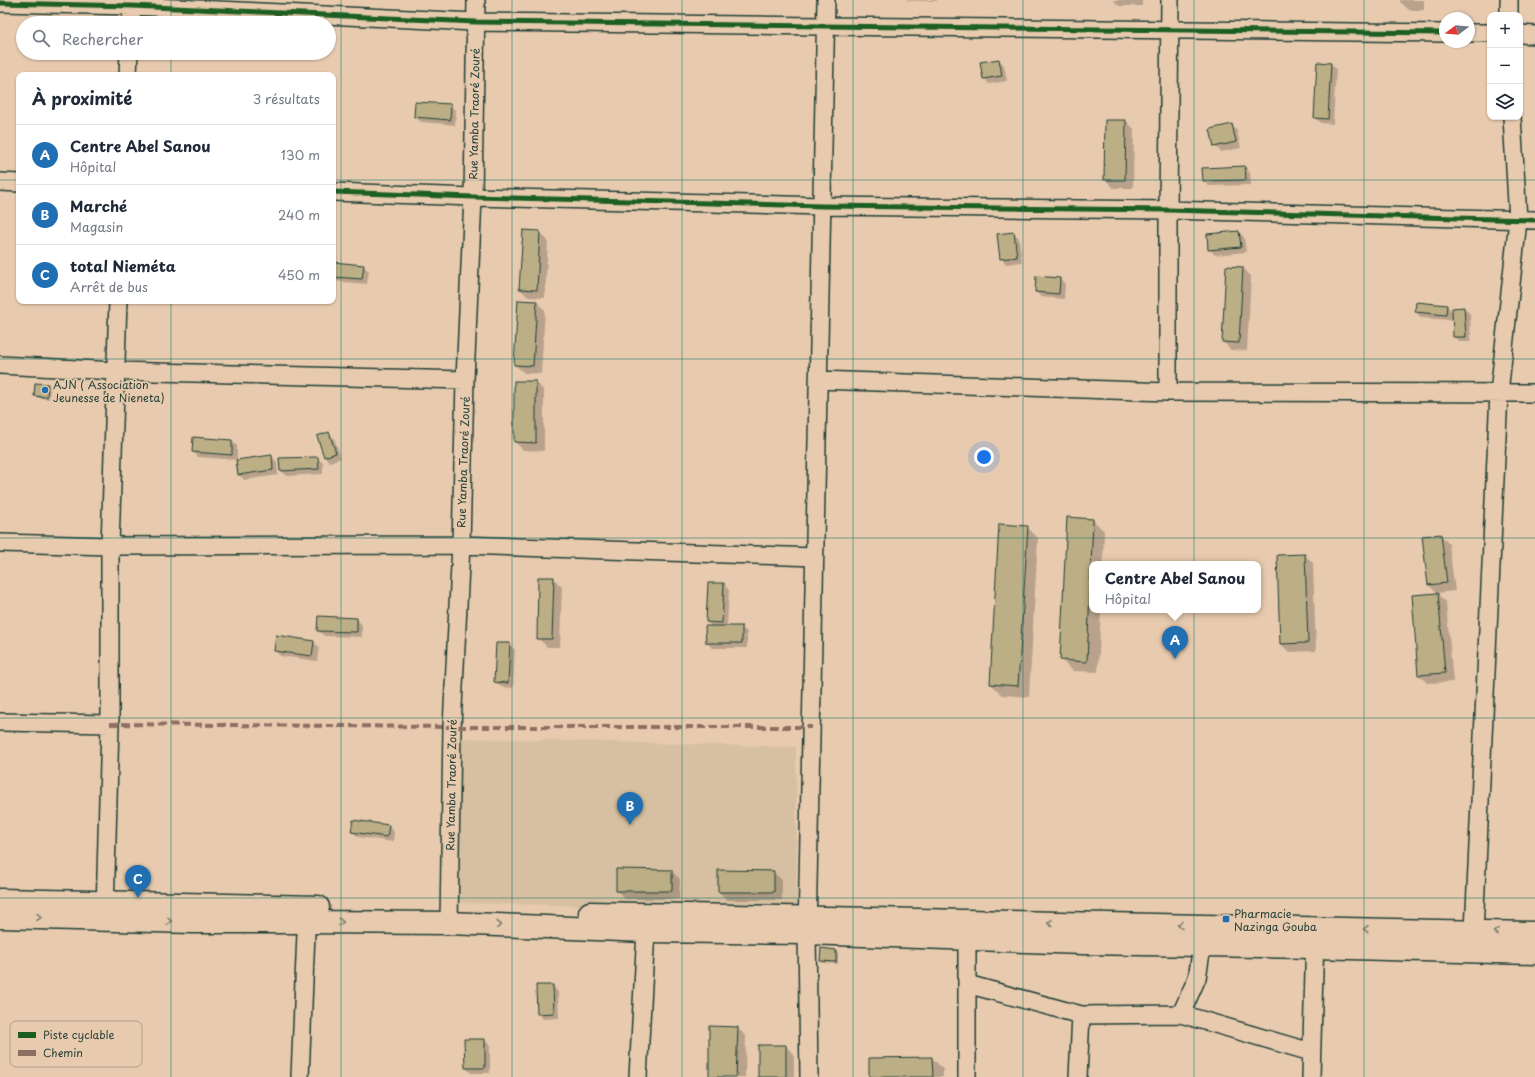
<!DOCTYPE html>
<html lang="fr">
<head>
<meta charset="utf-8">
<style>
  body { margin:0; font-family:"Playpen Sans",sans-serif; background:#f6f6f7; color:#1f2937 }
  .controls { position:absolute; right:12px; top:12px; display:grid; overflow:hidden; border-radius:8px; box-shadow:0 1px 3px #0004 }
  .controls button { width:36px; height:36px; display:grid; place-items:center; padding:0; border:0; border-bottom:1px solid #e0e1e3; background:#fff; color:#1f2937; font:20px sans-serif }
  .compass { position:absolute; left:1439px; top:12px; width:36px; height:36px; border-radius:50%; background:#fff; box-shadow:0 1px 3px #0004; rotate:254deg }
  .you { position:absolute; left:984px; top:457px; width:14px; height:14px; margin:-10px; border:3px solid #fff; border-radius:50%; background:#1a73e8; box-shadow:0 0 0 6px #1a73e833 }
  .badge { display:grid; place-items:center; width:26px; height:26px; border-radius:50%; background:#1f6fb2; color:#fff; font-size:13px; font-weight:700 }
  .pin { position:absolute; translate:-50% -33px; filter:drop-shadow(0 1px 2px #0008) }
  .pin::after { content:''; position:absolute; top:21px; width:14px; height:12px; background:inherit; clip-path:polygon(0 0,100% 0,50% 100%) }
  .popup { position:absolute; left:1089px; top:561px; width:172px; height:52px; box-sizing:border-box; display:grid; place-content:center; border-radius:8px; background:#fff; filter:drop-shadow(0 1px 3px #0005); font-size:13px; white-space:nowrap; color:#747a83 }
  .popup b { font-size:15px; color:#1f2937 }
  .popup::after { content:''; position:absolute; left:50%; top:100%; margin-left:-8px; border:8px solid transparent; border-top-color:#fff }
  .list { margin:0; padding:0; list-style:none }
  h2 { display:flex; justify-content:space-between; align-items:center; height:52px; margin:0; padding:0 16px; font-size:17px }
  h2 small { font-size:13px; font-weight:400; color:#747a83 }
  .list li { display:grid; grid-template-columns:26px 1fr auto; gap:12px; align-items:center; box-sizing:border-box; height:60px; padding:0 16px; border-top:1px solid #e0e1e3 }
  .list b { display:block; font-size:15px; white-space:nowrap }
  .list p { margin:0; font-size:13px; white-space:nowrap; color:#747a83 }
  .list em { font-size:13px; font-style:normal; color:#747a83 }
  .icon { flex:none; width:22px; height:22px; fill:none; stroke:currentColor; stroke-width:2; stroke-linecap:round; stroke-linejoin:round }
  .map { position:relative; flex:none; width:1535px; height:1077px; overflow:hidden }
  .search { position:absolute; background:#fff; box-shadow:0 1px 3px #0004; left:16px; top:16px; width:320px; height:44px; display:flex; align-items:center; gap:10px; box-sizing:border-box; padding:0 14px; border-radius:22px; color:#747a83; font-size:15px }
  .panel { position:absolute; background:#fff; box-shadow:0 1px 3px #0004; left:16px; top:72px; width:320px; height:232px; border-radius:8px }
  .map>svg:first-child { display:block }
  .built { fill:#d7c0a1 }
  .shadow { fill:#0003 }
  .building { fill:#bcaf86; stroke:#1f3d34 }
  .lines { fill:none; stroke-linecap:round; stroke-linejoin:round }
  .minor-casing { stroke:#1f3d34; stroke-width:20 }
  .major-casing { stroke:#1f3d34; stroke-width:25 }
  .minor { stroke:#e8cbaf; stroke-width:17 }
  .major { stroke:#e8cbaf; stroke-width:22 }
  .quiet { stroke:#8d6e63; stroke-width:4; stroke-dasharray:8 4; stroke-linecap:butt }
  .cycleway-casing { stroke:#e8cbaf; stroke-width:8 }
  .cycleway { stroke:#1b5e20; stroke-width:5 }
  .oneway { stroke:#797d6b }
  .grid { fill:none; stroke:#0f766e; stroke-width:1; stroke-opacity:0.55 }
  .poi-dot { fill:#1f6fb2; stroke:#e8cbaf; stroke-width:1.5 }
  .labels { text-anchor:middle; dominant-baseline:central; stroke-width:3.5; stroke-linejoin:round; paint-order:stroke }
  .street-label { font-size:11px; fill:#1f3d34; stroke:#e8cbaf }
  .poi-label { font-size:11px; fill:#1f3d34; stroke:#e8cbaf; text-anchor:start }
  .key { fill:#e8cbaf; stroke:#aca08a; stroke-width:1 }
  .key-label { font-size:11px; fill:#1f3d34 }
</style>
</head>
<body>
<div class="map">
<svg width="1535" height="1077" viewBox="0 0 1535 1077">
  <rect width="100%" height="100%" fill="#e8cbaf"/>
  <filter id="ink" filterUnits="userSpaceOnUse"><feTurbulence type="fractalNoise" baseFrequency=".025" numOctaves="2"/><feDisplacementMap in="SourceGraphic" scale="8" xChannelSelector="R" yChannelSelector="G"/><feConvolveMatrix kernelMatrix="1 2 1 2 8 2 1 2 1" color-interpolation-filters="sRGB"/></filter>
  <g filter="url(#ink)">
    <path class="built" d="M 462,738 L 796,747 L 797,910 L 458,903 Z"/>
    <path class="shadow" d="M 906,0 L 937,0 L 937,1 L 907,1 Z
      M 1113,0 L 1142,0 L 1142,6 L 1119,6 Z
      M 1400,0 L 1424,0 L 1424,10 L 1409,10 L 1400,2 Z
      M 999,60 L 1004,65 L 1007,81 L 989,84 L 984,78 Z
      M 1331,64 L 1336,69 L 1333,124 L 1321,123 L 1315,118 Z
      M 450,105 L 456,111 L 455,125 L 421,122 L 415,117 Z
      M 1126,121 L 1134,129 L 1133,188 L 1113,188 L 1105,179 Z
      M 1232,125 L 1237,131 L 1241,148 L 1221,152 L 1215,146 Z
      M 1245,167 L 1250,173 L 1251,185 L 1209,186 L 1204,181 Z
      M 540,232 L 548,241 L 545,298 L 528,297 L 520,289 Z
      M 1239,232 L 1244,237 L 1246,252 L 1215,255 L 1209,249 Z
      M 1014,233 L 1019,238 L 1022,262 L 1006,264 L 1001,258 Z
      M 333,263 L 363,266 L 369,271 L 367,284 L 333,281 Z
      M 1243,268 L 1251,276 L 1247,351 L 1231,350 L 1223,342 Z
      M 1060,279 L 1065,284 L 1064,299 L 1041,297 L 1036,292 Z
      M 536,302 L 545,310 L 541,374 L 524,373 L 515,365 Z
      M 1447,306 L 1453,313 L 1453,308 L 1464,308 L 1470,314 L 1471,342 L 1460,342 L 1454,337 L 1453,314 L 1452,314 L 1452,320 L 1421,318 L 1416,312 Z
      M 536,382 L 544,391 L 544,451 L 523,450 L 515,442 Z
      M 48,385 L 50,387 L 49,399 L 38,398 L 35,396 Z
      M 329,433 L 334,438 L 341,458 L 330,462 L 324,456 Z
      M 194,438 L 232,441 L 237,446 L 237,460 L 198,457 L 193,452 Z
      M 271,456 L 277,462 L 278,475 L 244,480 L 239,474 Z
      M 317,458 L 323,463 L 323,474 L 287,476 L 281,470 Z
      M 1093,520 L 1104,531 L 1103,564 L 1092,564 L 1092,610 L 1101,610 L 1098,672 L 1073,671 L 1061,660 Z
      M 1000,525 L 1027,527 L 1038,538 L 1029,697 L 1002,695 L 991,684 Z
      M 1441,535 L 1449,544 L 1455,591 L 1437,593 L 1446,602 L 1453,682 L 1427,683 L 1419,675 L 1413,596 L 1437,594 L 1429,585 Z
      M 1305,555 L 1313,563 L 1316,651 L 1289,652 L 1281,644 L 1278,556 Z
      M 553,578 L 562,587 L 560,647 L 547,647 L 538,638 Z
      M 723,584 L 729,590 L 727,627 L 741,627 L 747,632 L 747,648 L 712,648 L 707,643 L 712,627 L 707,622 Z
      M 357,619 L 362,625 L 362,637 L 324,636 L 318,630 Z
      M 314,642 L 319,647 L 317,661 L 280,656 L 275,650 Z
      M 509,644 L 515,650 L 513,688 L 501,687 L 495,682 Z
      M 389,826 L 394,832 L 393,842 L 358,837 L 352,831 Z
      M 671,871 L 680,879 L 679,899 L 625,899 L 617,891 Z
      M 773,872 L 782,880 L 782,900 L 727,900 L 719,892 Z
      M 836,951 L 838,953 L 838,964 L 824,963 L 821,961 Z
      M 553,986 L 558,992 L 559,1018 L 543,1019 L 538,1013 Z
      M 737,1028 L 746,1036 L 745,1077 L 710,1077 Z
      M 484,1040 L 490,1045 L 490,1073 L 471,1073 L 466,1068 Z
      M 786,1046 L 794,1055 L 794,1077 L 759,1077 Z
      M 932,1058 L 943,1069 L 943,1077 L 870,1077 Z"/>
    <path class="building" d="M 999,59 L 1002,76 L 983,79 L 980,62 Z
      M 1317,62 L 1331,63 L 1328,119 L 1314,118 Z
      M 415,102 L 451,104 L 450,120 L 414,117 Z
      M 1105,120 L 1126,120 L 1125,180 L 1104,180 Z
      M 1232,124 L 1236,142 L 1214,147 L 1210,129 Z
      M 1245,166 L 1246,180 L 1203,181 L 1202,168 Z
      M 523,230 L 540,231 L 537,290 L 519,289 Z
      M 1239,231 L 1241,247 L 1208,250 L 1207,234 Z
      M 1014,232 L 1017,257 L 1000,259 L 997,234 Z
      M 333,262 L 364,265 L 362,279 L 333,277 Z
      M 1226,266 L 1243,267 L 1239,343 L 1222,342 Z
      M 1036,276 L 1060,278 L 1059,294 L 1035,292 Z
      M 518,300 L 537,301 L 533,366 L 514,365 Z
      M 1416,302 L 1447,305 L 1446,315 L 1415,312 Z
      M 1464,307 L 1466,337 L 1453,337 L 1452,308 Z
      M 514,381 L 536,381 L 536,443 L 514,442 Z
      M 35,383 L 48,384 L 47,397 L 34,396 Z
      M 329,432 L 336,453 L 324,457 L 317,436 Z
      M 193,437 L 232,440 L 232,455 L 192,452 Z
      M 272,455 L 273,470 L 238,475 L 236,460 Z
      M 318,457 L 319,469 L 280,471 L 279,458 Z
      M 1067,517 L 1093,519 L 1087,662 L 1060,660 Z
      M 999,524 L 1028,526 L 1018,686 L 990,684 Z
      M 1441,534 L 1447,583 L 1428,585 L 1422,536 Z
      M 1305,554 L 1308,643 L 1280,644 L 1277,555 Z
      M 538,577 L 554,577 L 552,639 L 537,639 Z
      M 708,583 L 724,583 L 722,623 L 706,622 Z
      M 1438,593 L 1445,673 L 1418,675 L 1412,595 Z
      M 318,616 L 357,618 L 357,632 L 317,631 Z
      M 705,626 L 742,626 L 742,643 L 706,643 Z
      M 276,635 L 314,641 L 312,656 L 274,651 Z
      M 496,643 L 510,643 L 508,683 L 494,682 Z
      M 353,820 L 389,825 L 387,837 L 351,832 Z
      M 616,869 L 672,870 L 672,891 L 616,891 Z
      M 718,870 L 774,871 L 774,892 L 718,892 Z
      M 821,948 L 836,950 L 836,962 L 820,961 Z
      M 536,985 L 553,985 L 554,1013 L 537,1014 Z
      M 709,1026 L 738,1027 L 736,1077 L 709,1077 Z
      M 464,1039 L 485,1039 L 485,1068 L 465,1068 Z
      M 758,1045 L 786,1045 L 786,1077 L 758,1077 Z
      M 932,1057 L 933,1077 L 869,1077 L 869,1058 Z"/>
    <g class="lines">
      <g class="minor-casing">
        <path id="minor" d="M 0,3 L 132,6 L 475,22 L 1445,33
          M 1509,15 L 1509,0
          M 131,23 L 132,0
          M 1469,33 L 1490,33
          M 1520,34 L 1535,35
          M 128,75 L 129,53
          M 0,182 L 19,183
          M 333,192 L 473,197 L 823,206 L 1168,210 L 1535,220
          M 0,365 L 116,371 L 465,380
          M 818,380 L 1168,392 L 1535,393
          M 1168,392 L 1168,210 L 1170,0
          M 0,543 L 110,546 L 461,545 L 815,557
          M 0,722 L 110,724
          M 105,913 L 110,724 L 110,546 L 118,301
          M 449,923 L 452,727 L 461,545 L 465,380 L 473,197 L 476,0
          M 1474,931 L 1499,393 L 1518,220 L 1512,117
          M 967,984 L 1081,1015 L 1078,1077
          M 1181,1014 L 1197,978 L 1204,934
          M 1081,1015 L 1181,1014 L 1311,1052
          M 300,1077 L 307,909
          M 638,1077 L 646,931
          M 809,1077 L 807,933 L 826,0
          M 967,1077 L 967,927
          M 1311,1077 L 1315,936"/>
      </g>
      <g class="major-casing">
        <path id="major" d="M 0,900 L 318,907
          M 590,913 L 1535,933
          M 0,917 L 193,922 L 306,922 L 449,923 L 646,931 L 807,933 L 1083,943 L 1315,947 L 1535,953"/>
      </g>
      <use href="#minor" class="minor"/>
      <use href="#major" class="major"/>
      <path class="quiet" d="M 110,724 L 452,727 L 812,727"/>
      <g class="cycleway-casing">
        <path id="cycleway" d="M 0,3 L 132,6 L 475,22 L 1445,33
          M 333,192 L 473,197 L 823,206 L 1168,210 L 1535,220"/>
      </g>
      <use href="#cycleway" class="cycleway"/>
    </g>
    <defs><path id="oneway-chevron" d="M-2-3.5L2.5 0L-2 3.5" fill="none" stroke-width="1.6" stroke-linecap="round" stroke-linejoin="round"/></defs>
    <g class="oneway">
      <use href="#oneway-chevron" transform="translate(39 917) rotate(1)"/>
      <use href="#oneway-chevron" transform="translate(169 921) rotate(2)"/>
      <use href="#oneway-chevron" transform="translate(341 922) rotate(1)"/>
      <use href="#oneway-chevron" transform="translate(1050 923) rotate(-179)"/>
      <use href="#oneway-chevron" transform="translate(499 925) rotate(2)"/>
      <use href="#oneway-chevron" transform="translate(1180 925) rotate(-179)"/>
      <use href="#oneway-chevron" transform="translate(1366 929) rotate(-179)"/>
      <use href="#oneway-chevron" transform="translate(1496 932) rotate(-178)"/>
    </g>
  </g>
  <path class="grid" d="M 171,0 L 171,23M 341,0 L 341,1077M 512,0 L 512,1077M 682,0 L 682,1077M 853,0 L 853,1077M 1023,0 L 1023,1077M 1194,0 L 1194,1077M 1364,0 L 1364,1077M 171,53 L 171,75M 0,180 L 19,180M 333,180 L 1535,180M 171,301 L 171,1077M 0,359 L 1535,359M 0,538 L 1535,538M 0,718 L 1535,718M 0,898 L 1535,898"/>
  <g class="poi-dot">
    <circle cx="45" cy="390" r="4"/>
    <rect x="1222" y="915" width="8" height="8" rx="2"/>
  </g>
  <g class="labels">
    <g class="street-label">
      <text transform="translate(474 114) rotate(-89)">Rue Yamba Traoré Zouré</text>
      <text transform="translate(463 462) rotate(-88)">Rue Yamba Traoré Zouré</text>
      <text transform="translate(451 785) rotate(-89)">Rue Yamba Traoré Zouré</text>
    </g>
    <g class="poi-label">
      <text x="53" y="384">AJN ( Association<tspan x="53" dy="13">Jeunesse de Nieneta)</tspan></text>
      <text x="1234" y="913">Pharmacie<tspan x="1234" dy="13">Nazinga Gouba</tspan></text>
    </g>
  </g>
  <rect x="10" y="1021" width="132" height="46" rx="6" class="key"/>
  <rect x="18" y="1032" width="18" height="6" fill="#1b5e20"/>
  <rect x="18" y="1050" width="18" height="6" fill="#8d6e63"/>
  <g class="key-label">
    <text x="43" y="1039">Piste cyclable</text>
    <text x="43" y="1057">Chemin</text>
  </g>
</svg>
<div class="controls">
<button>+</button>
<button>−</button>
<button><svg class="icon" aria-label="layers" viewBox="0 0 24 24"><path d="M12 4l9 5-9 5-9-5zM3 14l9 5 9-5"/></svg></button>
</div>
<svg class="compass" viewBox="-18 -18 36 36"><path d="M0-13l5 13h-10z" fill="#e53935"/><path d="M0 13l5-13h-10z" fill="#747a83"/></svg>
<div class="you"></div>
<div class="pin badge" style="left:1175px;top:659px">A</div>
<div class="popup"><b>Centre Abel Sanou</b>Hôpital</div>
<div class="pin badge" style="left:630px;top:825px">B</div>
<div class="pin badge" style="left:138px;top:898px">C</div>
<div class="search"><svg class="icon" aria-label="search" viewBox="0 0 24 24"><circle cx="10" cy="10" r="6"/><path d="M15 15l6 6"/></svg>Rechercher</div>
<section class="panel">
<h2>À proximité<small>3 résultats</small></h2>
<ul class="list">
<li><span class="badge">A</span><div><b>Centre Abel Sanou</b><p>Hôpital</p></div><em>130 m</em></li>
<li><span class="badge">B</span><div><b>Marché</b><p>Magasin</p></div><em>240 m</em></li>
<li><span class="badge">C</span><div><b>total Nieméta</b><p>Arrêt de bus</p></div><em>450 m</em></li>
</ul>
</section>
</div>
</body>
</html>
